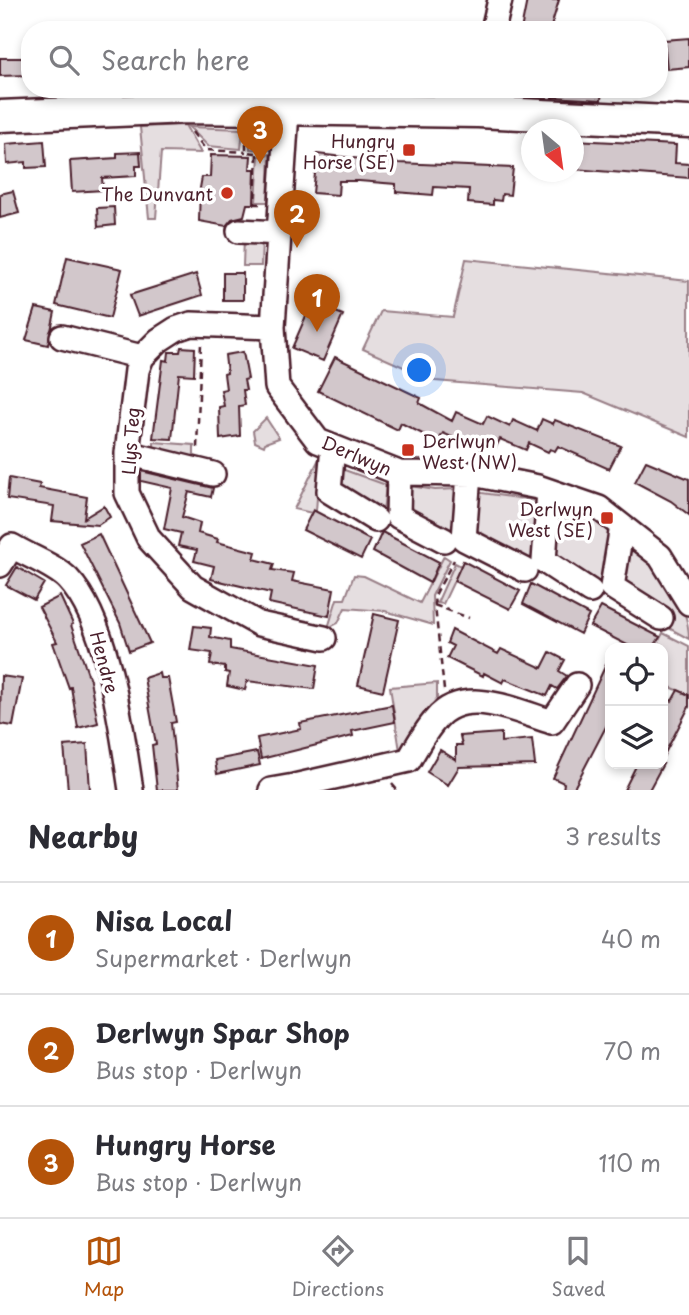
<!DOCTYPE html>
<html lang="en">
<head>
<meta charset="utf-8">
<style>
  body { margin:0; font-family:"Playpen Sans",sans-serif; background:#f7f7f7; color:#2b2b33 }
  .controls { position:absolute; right:21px; bottom:21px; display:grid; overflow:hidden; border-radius:14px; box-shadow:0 4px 10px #0003 }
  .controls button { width:63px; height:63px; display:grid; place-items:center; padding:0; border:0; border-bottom:2px solid #e1e1e2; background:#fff; color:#2b2b33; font:35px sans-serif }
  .compass { position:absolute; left:521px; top:119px; width:63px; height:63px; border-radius:50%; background:#fff; box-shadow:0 4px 10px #0003; rotate:151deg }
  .you { position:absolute; left:420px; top:371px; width:24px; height:24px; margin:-18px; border:5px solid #fff; border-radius:50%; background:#1a73e8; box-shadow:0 0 0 10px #1a73e833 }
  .badge { display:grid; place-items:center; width:46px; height:46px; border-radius:50%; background:#b45309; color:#fff; font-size:23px; font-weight:700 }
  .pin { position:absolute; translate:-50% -58px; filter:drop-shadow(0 2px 4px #0008) }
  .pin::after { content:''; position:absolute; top:37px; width:24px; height:21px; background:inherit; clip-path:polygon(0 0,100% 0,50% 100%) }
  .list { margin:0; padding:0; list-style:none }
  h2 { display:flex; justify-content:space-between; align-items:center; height:91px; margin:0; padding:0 28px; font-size:30px }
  h2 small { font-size:23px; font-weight:400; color:#7c7c81 }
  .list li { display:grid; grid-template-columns:46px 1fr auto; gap:21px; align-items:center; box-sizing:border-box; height:112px; padding:0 28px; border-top:2px solid #e1e1e2 }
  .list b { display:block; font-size:26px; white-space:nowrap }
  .list p { margin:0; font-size:23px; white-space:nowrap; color:#7c7c81 }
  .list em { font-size:23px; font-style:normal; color:#7c7c81 }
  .icon { flex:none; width:38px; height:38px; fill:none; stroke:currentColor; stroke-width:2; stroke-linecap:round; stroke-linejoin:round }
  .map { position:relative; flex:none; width:689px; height:790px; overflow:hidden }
  .search { position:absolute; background:#fff; box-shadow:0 4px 10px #0003; left:21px; right:21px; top:21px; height:77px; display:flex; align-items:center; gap:18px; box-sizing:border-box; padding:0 24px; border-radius:28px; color:#7c7c81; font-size:26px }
  .sheet { height:427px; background:#fff }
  nav { display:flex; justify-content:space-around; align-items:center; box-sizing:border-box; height:98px; border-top:2px solid #e1e1e2; background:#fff; font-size:19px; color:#7c7c81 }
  nav a { display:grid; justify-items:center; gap:4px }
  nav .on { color:#b45309 }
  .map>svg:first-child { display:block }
  .green { fill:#e5dee0; stroke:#987e86; stroke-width:2 }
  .building { fill:#d2c7cb; stroke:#4a1f2b; stroke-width:2 }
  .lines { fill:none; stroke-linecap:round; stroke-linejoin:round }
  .minor-casing { stroke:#4a1f2b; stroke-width:28 }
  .major-casing { stroke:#4a1f2b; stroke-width:35 }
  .path { stroke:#4a1f2b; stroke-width:2.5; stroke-dasharray:7 5; stroke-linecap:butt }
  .minor { stroke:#fff; stroke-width:23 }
  .major { stroke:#fff; stroke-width:30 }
  .poi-dot { fill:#c8321e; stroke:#fff; stroke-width:2.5 }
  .labels { text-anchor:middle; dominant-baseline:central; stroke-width:7; stroke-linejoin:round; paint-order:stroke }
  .poi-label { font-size:18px; fill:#4a1f2b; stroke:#fff; text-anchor:end }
  .street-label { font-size:18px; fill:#4a1f2b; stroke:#fff }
</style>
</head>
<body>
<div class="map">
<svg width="689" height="790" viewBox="0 0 689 790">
  <rect width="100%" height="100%" fill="#fff"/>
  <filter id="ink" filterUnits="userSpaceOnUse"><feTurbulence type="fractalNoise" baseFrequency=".0143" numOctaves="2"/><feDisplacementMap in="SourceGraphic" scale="14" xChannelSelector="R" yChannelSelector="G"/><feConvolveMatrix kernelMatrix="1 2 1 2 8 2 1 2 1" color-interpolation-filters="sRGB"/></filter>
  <g filter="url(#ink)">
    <path class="green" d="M 258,124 L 273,128 L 273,150 L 250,149 L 249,127 Z
      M 185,125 L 201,153 L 161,152 L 156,218 L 149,218 L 140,127 Z
      M 189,127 L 243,129 L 241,149 L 208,146 Z
      M 270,154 L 268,202 L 256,202 L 259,156 Z
      M 244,237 L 262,238 L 261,266 L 243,266 Z
      M 466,259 L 689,281 L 689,437 L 583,393 L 435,381 L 363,349 L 381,311 L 453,317 Z
      M 266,418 L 279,438 L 265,443 L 264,446 L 255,442 L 253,431 Z
      M 154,442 L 194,445 L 194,457 L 154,448 Z
      M 320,457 L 316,511 L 312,513 L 294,509 Z
      M 339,468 L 386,485 L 383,512 L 333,481 Z
      M 404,485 L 435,490 L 457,489 L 452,533 L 401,505 Z
      M 475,492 L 540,501 L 533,563 L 470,526 Z
      M 557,505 L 596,522 L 610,533 L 601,585 L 551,557 Z
      M 626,543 C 656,568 689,598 689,639 L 665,626 L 669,610 L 621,580 Z
      M 444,556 L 450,560 L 432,596 L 433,625 L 385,611 L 345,608 L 338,623 L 328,628 L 337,599 L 345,599 L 354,575 L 364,576 L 420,603 Z
      M 455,563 L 461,566 L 443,604 L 437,603 Z
      M 663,633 L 689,646 L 689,695 L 663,684 L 663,648 L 655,648 Z
      M 437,683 L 437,698 L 400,751 L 390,687 Z"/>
    <path class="building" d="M 527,0 L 559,0 L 550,30 L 521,30 Z
      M 689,38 L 689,67 L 667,69 L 664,40 Z
      M 0,58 L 30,58 L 30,75 L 0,76 Z
      M 553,89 L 602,89 L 601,100 L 552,97 Z
      M 573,140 L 676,145 L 675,163 L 689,164 L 689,178 L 573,169 Z
      M 44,141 L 46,167 L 26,168 L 26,162 L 7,164 L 6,144 Z
      M 140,152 L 141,166 L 136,166 L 136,176 L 102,178 L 103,190 L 72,192 L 70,161 L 117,158 L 117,153 Z
      M 317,154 L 398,163 L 513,168 L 510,195 L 502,194 L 501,201 L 493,200 L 493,205 L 468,203 L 469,189 L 434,187 L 433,195 L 396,192 L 396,184 L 359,181 L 339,181 L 338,195 L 313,193 Z
      M 211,155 L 251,156 L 250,169 L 255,169 L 254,204 L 247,204 L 244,216 L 232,219 L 226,226 L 199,221 L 200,188 L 202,177 L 210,177 Z
      M 13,191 L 19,213 L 0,218 L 0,194 Z
      M 114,207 L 115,225 L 98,227 L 97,208 Z
      M 67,257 L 122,269 L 110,318 L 56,305 Z
      M 223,273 L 243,273 L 243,300 L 223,300 Z
      M 196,274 L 202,295 L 138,316 L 130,295 Z
      M 312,302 L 343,315 L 323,361 L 292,348 Z
      M 36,308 L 55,312 L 48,345 L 26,340 Z
      M 181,347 L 195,348 L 194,375 L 179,374 L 172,439 L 153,438 L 163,360 L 168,361 L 169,352 L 180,352 Z
      M 243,352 L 248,379 L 244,380 L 246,390 L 243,390 L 245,405 L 239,406 L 240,436 L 220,439 L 219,407 L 224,406 L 221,390 L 226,389 L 224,374 L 227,373 L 225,355 Z
      M 335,357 L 421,398 L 419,403 L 452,421 L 456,412 L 483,424 L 487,416 L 510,427 L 513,420 L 537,431 L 542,419 L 553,424 L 555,420 L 621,446 L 609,469 L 558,446 L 555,451 L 550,449 L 548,452 L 529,443 L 526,450 L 500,439 L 496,447 L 470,437 L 467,444 L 443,433 L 438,442 L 401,423 L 398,430 L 318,391 Z
      M 646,461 L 689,479 L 689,515 L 671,501 L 635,482 Z
      M 141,471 L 213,488 L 211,497 L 189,492 L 182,517 L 200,523 L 198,533 L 218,539 L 217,542 L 256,552 L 254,559 L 274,564 L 272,570 L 294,573 L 292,581 L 334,589 L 329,616 L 269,603 L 271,593 L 211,579 L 214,566 L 194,561 L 197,550 L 178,546 L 181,533 L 164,529 L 172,488 L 141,481 Z
      M 9,478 L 40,484 L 39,488 L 87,497 L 84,518 L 104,506 L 110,517 L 98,525 L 52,521 L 54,506 L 7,499 Z
      M 313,510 L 370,540 L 361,559 L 303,530 Z
      M 382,532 L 439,562 L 430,583 L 373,552 Z
      M 99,534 L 150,643 L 129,651 L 120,623 L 80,543 Z
      M 463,561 L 520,591 L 510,609 L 454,581 Z
      M 17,567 L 44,583 L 34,600 L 6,585 Z
      M 531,584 L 589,615 L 580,634 L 523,604 Z
      M 60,596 L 73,624 L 71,625 L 90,680 L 98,723 L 78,728 L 71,687 L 69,688 L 53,643 L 57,642 L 39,607 Z
      M 601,607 L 660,637 L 653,648 L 633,648 L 590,626 Z
      M 374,614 L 399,620 L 383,691 L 358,685 Z
      M 194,626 L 211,628 L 210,637 L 230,641 L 230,649 L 318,665 L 314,689 L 247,681 L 245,690 L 227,686 L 229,673 L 225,672 L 225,667 L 210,665 L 212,653 L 190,650 Z
      M 452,630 L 498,654 L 501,649 L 542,668 L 550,652 L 565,660 L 559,671 L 567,676 L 557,689 L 552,686 L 547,696 L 505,679 L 503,683 L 484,673 L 483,676 L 447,658 L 453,646 L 447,643 Z
      M 610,656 L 610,719 L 573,790 L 563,790 L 564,783 L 553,778 Z
      M 159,673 L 160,678 L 168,678 L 176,722 L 171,723 L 178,790 L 157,790 L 152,745 L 156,744 L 144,678 Z
      M 1,676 L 22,679 L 13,726 L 0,724 Z
      M 678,690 L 689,695 L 689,707 L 663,757 L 663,696 L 672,701 Z
      M 392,705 L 395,722 L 352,731 L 353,736 L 261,759 L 257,738 L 301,729 L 300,723 Z
      M 501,733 L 501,742 L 532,739 L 535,765 L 459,767 L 448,785 L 427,772 L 440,750 L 456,760 L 456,745 L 462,745 L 460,736 Z
      M 87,744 L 90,790 L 68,790 L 64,746 Z
      M 257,752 L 260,765 L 217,774 L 215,760 Z
      M 637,764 L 663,764 L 649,790 L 624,790 Z"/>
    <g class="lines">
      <g class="minor-casing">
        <path id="minor" d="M 493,30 L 500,0
          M 287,111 L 273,327 L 277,387 L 318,441 L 399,473 L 473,474 L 538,487 L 599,508 L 660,556 L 689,603
          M 478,112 L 481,89
          M 239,231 L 280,233
          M 273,327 L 191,324 L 176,329 L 159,340 L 142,357 L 137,370 L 127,453 L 127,493 L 149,539 L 193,587 L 259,624 L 324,638
          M 62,337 L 142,357
          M 333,447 L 329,491 L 376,520
          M 127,453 L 213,474
          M 399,473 L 398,516 L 444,540
          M 469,474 L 464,539 L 525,570
          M 549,491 L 544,561 L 590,591
          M 622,526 L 612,587 L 661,618
          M 0,565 L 12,546 C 28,556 54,565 68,579 C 109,622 122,732 131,790
          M 271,790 L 294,786
          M 295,790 L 294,786 L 409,760 C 417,746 425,731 436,719 C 465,685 516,711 552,722 L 577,685"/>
      </g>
      <g class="major-casing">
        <path id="major" d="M 0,116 L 187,108 L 478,112 L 689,122"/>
      </g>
      <path class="path" d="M 246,131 L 246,152 L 257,153
        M 192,132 L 206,150 L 246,152
        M 260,204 L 255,204 L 257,153 L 265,153
        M 197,448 L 201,343
        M 434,605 L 469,618
        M 444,690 L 434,597 L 454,560
        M 392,784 L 397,790"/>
      <use href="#minor" class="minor"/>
      <use href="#major" class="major"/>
    </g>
  </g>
  <g class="poi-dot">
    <rect x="402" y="143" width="14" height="14" rx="3.5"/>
    <circle cx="227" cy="193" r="7"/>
    <rect x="401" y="443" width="14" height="14" rx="3.5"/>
    <rect x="600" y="511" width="14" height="14" rx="3.5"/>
  </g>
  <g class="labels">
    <g class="poi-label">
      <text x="395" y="140">Hungry<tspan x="395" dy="21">Horse (SE)</tspan></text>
      <text x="213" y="193">The Dunvant</text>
      <text x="422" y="440" text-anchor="start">Derlwyn<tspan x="422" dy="21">West (NW)</tspan></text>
      <text x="593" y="508">Derlwyn<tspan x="593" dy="21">West (SE)</tspan></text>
    </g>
    <g class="street-label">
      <text transform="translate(130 441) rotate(-86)">Llys Teg</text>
      <text transform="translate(357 455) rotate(23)">Derlwyn</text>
      <text transform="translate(105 662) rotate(75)">Hendre</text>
    </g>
  </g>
</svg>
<div class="controls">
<button><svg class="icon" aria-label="locate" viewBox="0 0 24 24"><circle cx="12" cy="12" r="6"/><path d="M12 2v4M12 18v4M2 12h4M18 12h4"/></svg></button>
<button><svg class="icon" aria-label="layers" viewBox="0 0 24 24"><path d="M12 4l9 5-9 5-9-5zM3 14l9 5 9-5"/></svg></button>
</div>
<svg class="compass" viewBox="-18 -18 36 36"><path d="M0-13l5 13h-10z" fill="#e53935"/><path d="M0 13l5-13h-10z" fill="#7c7c81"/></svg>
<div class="you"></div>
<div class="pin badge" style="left:317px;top:332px">1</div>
<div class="pin badge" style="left:297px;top:248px">2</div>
<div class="pin badge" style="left:260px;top:164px">3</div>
<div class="search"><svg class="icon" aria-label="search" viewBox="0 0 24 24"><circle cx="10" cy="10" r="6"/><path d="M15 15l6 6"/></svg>Search here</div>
</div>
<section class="sheet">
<h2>Nearby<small>3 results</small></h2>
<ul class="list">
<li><span class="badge">1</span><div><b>Nisa Local</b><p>Supermarket · Derlwyn</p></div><em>40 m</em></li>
<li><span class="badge">2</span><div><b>Derlwyn Spar Shop</b><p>Bus stop · Derlwyn</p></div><em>70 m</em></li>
<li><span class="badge">3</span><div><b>Hungry Horse</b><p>Bus stop · Derlwyn</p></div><em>110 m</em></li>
</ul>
</section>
<nav>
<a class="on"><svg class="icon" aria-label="map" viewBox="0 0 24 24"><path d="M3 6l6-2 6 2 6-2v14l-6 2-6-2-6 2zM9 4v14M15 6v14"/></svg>Map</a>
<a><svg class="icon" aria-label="directions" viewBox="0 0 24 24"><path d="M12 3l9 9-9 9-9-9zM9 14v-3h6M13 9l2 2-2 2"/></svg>Directions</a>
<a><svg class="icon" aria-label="saved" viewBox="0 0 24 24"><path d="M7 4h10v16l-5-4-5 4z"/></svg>Saved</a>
</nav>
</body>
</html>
